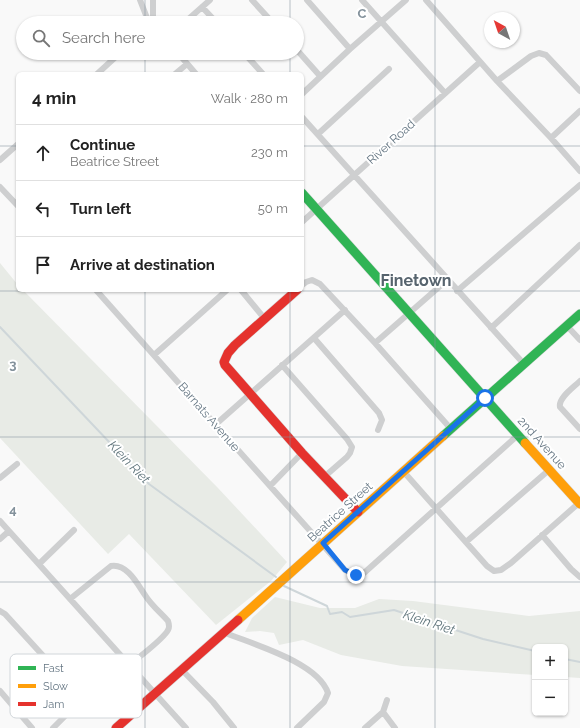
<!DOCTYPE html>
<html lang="en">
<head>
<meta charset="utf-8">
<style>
  body { margin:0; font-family:Raleway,sans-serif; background:#f6f6f6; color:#222 }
  .controls { position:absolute; right:12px; bottom:12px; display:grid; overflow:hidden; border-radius:6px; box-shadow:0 1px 3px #0004 }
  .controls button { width:36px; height:36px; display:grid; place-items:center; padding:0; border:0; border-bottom:1px solid #e0e0e0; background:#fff; color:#222; font:20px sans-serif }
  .compass { position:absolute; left:484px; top:12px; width:36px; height:36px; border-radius:50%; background:#fff; box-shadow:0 1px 3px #0004; rotate:320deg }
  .stop { position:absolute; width:12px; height:12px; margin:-9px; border:3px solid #1a73e8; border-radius:50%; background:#fff }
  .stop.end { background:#1a73e8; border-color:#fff; box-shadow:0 1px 4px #0008 }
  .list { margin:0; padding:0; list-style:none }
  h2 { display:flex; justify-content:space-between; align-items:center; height:52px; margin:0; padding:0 16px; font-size:17px }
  h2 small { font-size:13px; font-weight:400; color:#767676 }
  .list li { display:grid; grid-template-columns:26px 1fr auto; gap:12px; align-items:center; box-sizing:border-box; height:56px; padding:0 16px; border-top:1px solid #e0e0e0 }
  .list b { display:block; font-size:15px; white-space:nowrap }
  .list p { margin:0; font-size:13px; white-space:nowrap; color:#767676 }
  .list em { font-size:13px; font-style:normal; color:#767676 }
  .icon { flex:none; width:22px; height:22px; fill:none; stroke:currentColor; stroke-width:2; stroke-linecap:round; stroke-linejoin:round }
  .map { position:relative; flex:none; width:580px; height:728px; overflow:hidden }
  .search { position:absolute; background:#fff; box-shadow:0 1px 3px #0004; left:16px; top:16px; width:288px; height:44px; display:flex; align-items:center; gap:10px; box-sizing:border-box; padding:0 14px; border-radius:22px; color:#767676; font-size:15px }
  .panel { position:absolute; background:#fff; box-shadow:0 1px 3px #0004; left:16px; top:72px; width:288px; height:220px; border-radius:6px }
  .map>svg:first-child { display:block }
  .green { fill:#e8ebe6 }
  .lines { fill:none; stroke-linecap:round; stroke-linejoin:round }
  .stream { stroke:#ced6d9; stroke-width:2 }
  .fast-casing { stroke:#d5d6d7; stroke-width:10 }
  .slow-casing { stroke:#d5d6d7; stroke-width:10 }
  .jam-casing { stroke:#d5d6d7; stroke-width:10 }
  .street { stroke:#cecfd0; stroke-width:6 }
  .fast { stroke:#30b455; stroke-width:9 }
  .slow { stroke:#ff9f0a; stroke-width:9 }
  .jam { stroke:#e5322d; stroke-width:9 }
  .route { stroke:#1a73e8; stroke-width:5 }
  .grid { fill:none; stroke:#84929c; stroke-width:1; stroke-opacity:0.55 }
  .labels { text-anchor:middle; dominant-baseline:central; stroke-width:4; stroke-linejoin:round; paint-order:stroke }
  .street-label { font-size:12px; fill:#657683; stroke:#fff }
  .water-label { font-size:13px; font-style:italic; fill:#60757c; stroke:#fff }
  .district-label { font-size:16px; font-weight:bold; fill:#57646e; stroke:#fff }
  .key { fill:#fff; stroke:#d1d6da; stroke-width:1 }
  .key-label { font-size:11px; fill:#657683 }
  .grid-label { font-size:13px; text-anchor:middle; font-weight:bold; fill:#84929c; stroke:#fff; stroke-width:4; stroke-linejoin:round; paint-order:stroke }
</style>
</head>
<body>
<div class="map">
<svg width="580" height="728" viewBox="0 0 580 728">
  <rect width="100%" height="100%" fill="#f9f9f9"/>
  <path class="green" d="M 0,263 L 18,285 L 18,290 L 23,290 L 218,488 L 287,562 L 271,581 L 216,625 L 129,534 L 108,554 L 0,438 Z
    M 275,597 L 320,608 L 355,608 L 379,599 L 413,601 L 529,616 L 580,611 L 580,678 L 565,677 L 565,647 L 535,647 L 535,675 L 402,666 L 341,655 L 303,640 L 279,645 L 274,633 L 260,631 L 245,632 L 252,618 Z"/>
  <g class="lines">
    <path class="stream" d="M 0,327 L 149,484 L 276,577
      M 284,586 L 327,606 L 330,614 L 342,612 L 350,617 L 394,610 L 483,639 L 535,651
      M 565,659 L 580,662"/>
    <g class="fast-casing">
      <path id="fast" d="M 302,193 L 525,443
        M 443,436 L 580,314"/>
    </g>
    <g class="slow-casing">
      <path id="slow" d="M 525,443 L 580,504
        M 238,620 L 443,436"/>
    </g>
    <g class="jam-casing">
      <path id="jam" d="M 297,290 L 235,345 L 228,353 L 224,362 L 225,365 L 302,453 L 358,512
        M 116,728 L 238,620"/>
    </g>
    <path class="street" d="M 140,0 L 149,23
      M 153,0 L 153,23
      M 252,0 L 273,23
      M 307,0 L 350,49
      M 362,0 L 445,93
      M 426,0 L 497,81 L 551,138 L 580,171
      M 202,7 L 217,23
      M 184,23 L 210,0
      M 297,50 L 320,76
      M 178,53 L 196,74
      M 244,53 L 263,74
      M 97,74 L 120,53
      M 175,74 L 187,64
      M 497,81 L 531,56 L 539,53 L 546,55 L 580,91
      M 302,94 L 350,49 L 406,0
      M 302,117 L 524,364
      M 318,134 L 389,69
      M 551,138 L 580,111
      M 0,160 L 18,144
      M 0,187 L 18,206
      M 302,222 L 480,62
      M 302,285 L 306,282 L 312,280 L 320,284 L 375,343 L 451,429
      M 96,290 L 270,486 L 345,570 C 352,574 356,576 364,573 L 518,435
      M 241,290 L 264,318
      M 457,291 L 580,185
      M 567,326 L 580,340
      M 491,328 L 580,245
      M 314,338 L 379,413 L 382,420 L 378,430
      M 375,343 L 447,280
      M 154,355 L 227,290
      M 282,365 L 347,439 L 352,447 L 350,453 L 347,457 L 324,477
      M 580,381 C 573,388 558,398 560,407 L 580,429
      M 215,425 L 345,310
      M 403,471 L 487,566 L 494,571 L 501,570 L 511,563 L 580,502
      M 0,478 L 17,464
      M 270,486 L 302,453
      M 0,521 L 186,728
      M 542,535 L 571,569 L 580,577
      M 0,539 L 9,531
      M 466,542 L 549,470
      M 39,564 L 74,530
      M 70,599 L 111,566 C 127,563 138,585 145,595 C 151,605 161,613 168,621 C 169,624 170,627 168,630 C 163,640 138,657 129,666 C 116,678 103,694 88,704 C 84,706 80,707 76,705
      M 0,611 L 5,614 L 78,694 L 78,703 L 53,728
      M 223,632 C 252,644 318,662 328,693 L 324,702 L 297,728
      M 182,670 L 213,702 L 234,728
      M 0,691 L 32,728
      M 383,712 L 395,728
      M 365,728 L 383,712 L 387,700"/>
    <use href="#fast" class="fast"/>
    <use href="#slow" class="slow"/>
    <use href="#jam" class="jam"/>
  </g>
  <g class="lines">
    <path class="route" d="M 356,575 L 345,570 L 323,543 L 485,398"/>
  </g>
  <path class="grid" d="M 145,0 L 145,23M 290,0 L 290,23M 435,0 L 435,728M 145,53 L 145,74M 290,53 L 290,74M 0,146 L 18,146M 302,146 L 580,146M 145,290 L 145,728M 290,290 L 290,728M 0,291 L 580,291M 0,437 L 580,437M 0,582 L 580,582"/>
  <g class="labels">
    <g class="street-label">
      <text transform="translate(391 142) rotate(-42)">River Road</text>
      <text transform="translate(209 417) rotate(49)">Barnats Avenue</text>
      <text transform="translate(542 443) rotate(48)">2nd Avenue</text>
      <text transform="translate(340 512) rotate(-42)">Beatrice Street</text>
    </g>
    <g class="water-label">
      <text transform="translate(129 462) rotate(46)">Klein Riet</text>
      <text transform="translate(429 622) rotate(18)">Klein Riet</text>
    </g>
    <g class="district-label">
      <text x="416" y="280">Finetown</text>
    </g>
  </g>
  <rect x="10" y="654" width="132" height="64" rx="6" class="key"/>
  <rect x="18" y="666" width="18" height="4" fill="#30b455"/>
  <rect x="18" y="684" width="18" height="4" fill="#ff9f0a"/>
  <rect x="18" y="702" width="18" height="4" fill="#e5322d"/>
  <g class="key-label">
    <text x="43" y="672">Fast</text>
    <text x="43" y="690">Slow</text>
    <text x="43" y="708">Jam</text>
  </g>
  <g class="grid-label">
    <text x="362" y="18">C</text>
    <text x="13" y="369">3</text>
    <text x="13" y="514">4</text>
  </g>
</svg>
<div class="controls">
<button>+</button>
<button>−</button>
</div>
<svg class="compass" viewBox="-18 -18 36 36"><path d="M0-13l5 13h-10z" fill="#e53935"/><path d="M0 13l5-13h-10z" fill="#767676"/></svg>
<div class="stop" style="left:485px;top:398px"></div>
<div class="stop end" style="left:356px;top:575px"></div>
<div class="search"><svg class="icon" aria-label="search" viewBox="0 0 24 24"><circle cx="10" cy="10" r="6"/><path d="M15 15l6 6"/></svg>Search here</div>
<section class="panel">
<h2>4 min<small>Walk · 280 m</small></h2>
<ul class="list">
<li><svg class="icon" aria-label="ahead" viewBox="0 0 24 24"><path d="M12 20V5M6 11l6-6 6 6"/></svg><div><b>Continue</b><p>Beatrice Street</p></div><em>230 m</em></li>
<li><svg class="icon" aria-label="left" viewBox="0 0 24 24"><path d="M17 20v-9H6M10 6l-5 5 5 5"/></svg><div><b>Turn left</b></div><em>50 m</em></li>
<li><svg class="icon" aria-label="arrive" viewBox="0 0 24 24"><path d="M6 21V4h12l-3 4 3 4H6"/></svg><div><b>Arrive at destination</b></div></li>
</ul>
</section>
</div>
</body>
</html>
